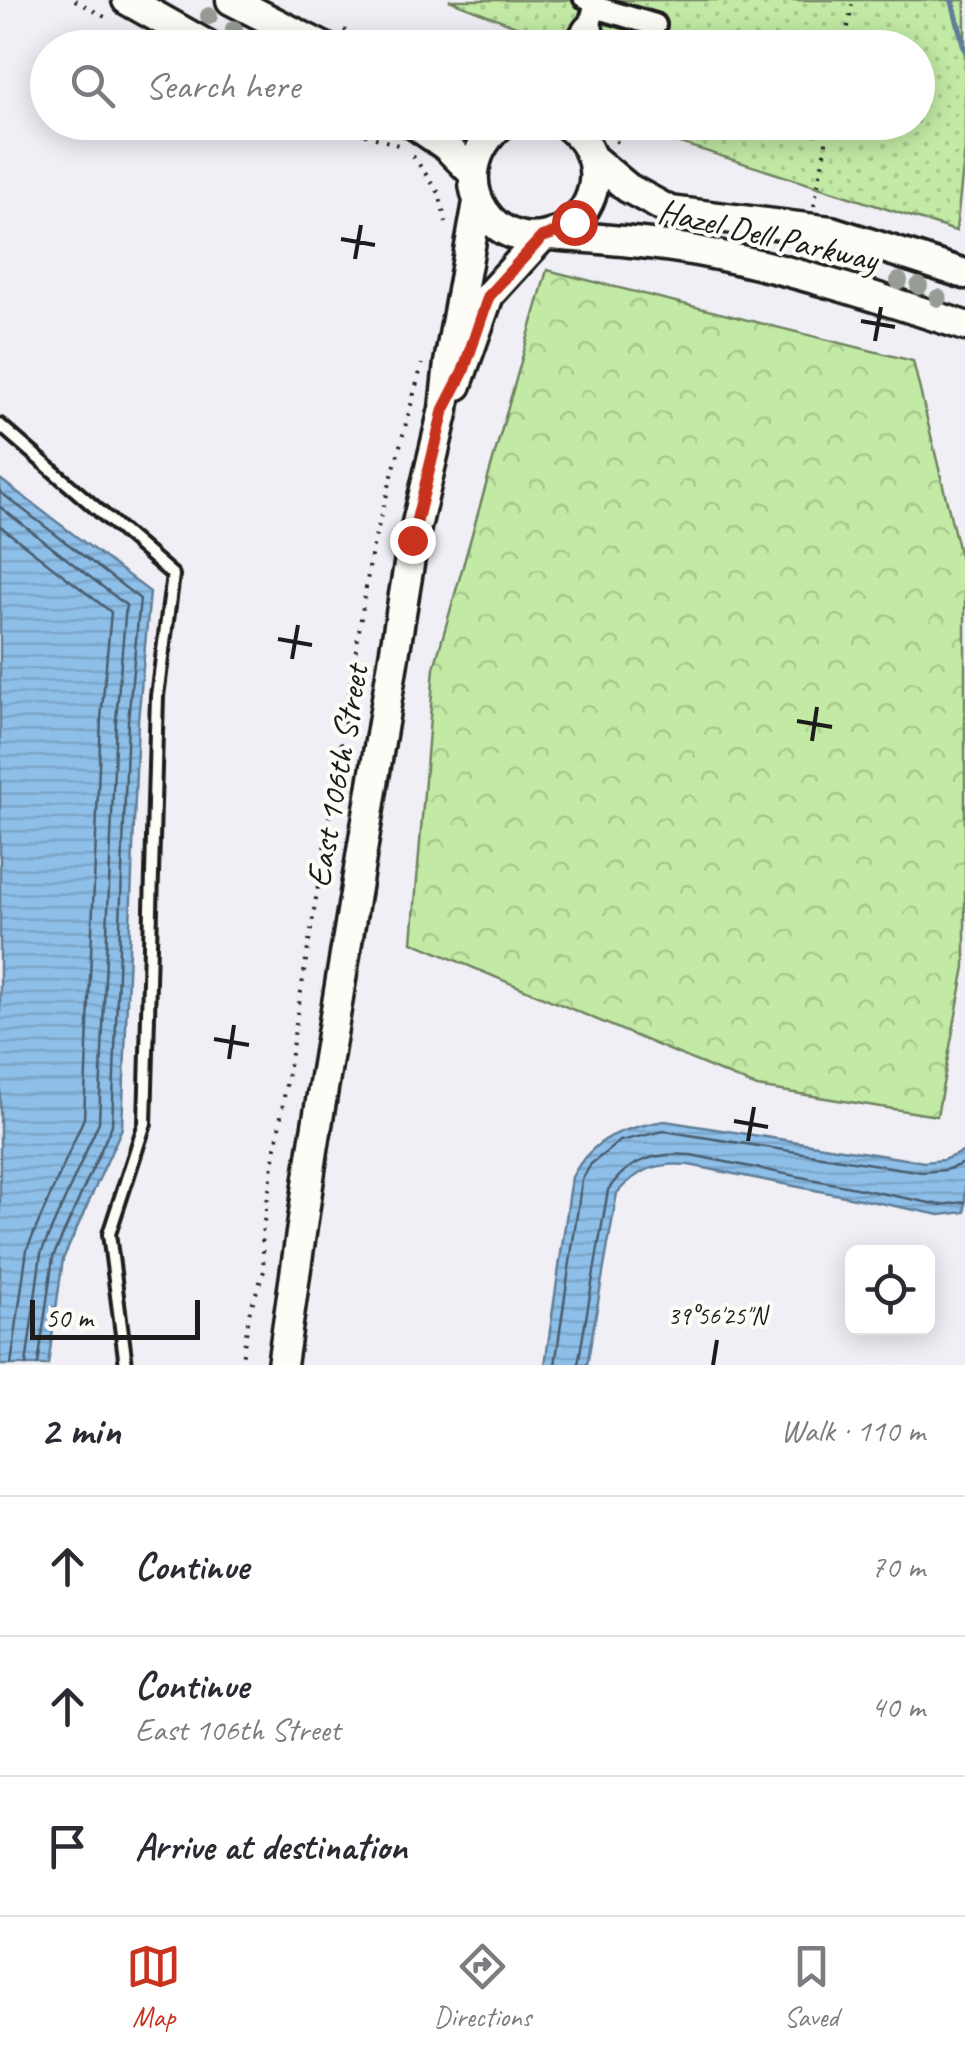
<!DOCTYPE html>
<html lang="en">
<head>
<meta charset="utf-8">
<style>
  body { margin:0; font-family:Caveat,sans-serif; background:#f2f2f3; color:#2b2b33 }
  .controls { position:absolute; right:30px; bottom:30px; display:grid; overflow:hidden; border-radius:15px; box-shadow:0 5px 25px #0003 }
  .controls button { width:90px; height:90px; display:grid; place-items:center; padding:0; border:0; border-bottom:2px solid #e1e1e2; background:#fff; color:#2b2b33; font:50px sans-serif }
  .scale { position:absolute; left:30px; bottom:25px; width:170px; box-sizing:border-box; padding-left:10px; border:5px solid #1c1c1c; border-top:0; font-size:28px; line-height:35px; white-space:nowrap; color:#1c1c1c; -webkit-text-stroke:8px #fdfcf7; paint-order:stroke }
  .stop { position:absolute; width:30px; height:30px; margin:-22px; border:8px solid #c8321e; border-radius:50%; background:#fff }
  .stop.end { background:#c8321e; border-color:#fff; box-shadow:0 2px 10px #0008 }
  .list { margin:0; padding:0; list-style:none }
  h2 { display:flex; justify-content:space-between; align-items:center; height:130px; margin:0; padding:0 40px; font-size:42px }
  h2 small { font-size:32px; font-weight:400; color:#7c7c81 }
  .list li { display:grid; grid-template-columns:65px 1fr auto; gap:30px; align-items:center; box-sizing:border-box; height:140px; padding:0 40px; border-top:2px solid #e1e1e2 }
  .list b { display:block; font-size:38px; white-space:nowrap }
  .list p { margin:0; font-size:32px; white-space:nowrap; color:#7c7c81 }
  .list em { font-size:32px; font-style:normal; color:#7c7c81 }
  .icon { flex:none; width:55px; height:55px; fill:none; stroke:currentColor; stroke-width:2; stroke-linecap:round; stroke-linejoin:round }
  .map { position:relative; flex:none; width:965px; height:1365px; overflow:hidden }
  .search { position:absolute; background:#fff; box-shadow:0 5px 25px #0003; left:30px; right:30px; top:30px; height:110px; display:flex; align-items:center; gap:25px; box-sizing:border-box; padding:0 35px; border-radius:55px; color:#7c7c81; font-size:38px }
  .sheet { height:550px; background:#fff }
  nav { display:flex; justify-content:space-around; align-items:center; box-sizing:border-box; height:140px; border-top:2px solid #e1e1e2; background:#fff; font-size:28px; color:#7c7c81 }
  nav a { display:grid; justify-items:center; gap:5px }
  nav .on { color:#c8321e }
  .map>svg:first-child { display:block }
  .forest { fill:url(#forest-crowns); stroke:#6f8360; stroke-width:2.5 }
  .park { fill:url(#park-dots); stroke:#6f8360; stroke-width:2.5 }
  .water { fill:url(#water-rules); stroke:#607e97; stroke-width:2.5 }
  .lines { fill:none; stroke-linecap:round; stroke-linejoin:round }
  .shore { stroke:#4a5d6e; stroke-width:2.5 }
  .stream { stroke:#607e97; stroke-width:6 }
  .lane-casing { stroke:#1c1c1c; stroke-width:18 }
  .street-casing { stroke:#1c1c1c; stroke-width:28 }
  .secondary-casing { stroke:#1c1c1c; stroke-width:35 }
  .path { stroke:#1c1c1c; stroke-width:4; stroke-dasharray:2.5 8; stroke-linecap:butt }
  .lane { stroke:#fdfcf7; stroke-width:10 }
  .street { stroke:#fdfcf7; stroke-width:20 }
  .secondary { stroke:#fdfcf7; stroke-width:28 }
  .tree { fill:#979d94 }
  .route { stroke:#c8321e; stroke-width:12 }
  .ticks { fill:none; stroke:#1c1c1c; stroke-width:4 }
  .labels { text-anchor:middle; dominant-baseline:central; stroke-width:8; stroke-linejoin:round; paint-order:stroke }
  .street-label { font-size:35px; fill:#1c1c1c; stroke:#fdfcf7 }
  .ticks-label { font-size:25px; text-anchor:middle; fill:#1c1c1c; stroke:#fdfcf7; stroke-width:8; stroke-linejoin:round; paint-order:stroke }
</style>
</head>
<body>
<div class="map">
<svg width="965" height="1365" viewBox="0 0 965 1365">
  <defs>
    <pattern id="forest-crowns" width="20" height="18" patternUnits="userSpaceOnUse" patternTransform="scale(2.5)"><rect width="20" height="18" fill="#c2eaa5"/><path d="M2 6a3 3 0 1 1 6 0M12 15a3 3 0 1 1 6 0" fill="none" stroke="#a6c88d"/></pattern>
    <pattern id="park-dots" width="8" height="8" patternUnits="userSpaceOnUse" patternTransform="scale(2.5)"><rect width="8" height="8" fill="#c2eaa5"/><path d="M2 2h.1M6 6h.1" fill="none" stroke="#a6c88d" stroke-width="1.8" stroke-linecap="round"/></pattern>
    <pattern id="water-rules" width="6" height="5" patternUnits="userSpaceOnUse" patternTransform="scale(2.5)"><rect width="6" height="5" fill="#8ebfe9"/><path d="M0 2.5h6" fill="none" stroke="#7aa4c7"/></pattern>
  </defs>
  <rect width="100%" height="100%" fill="#f0eff5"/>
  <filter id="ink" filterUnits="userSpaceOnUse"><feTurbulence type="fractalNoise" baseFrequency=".01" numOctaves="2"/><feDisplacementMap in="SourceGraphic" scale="20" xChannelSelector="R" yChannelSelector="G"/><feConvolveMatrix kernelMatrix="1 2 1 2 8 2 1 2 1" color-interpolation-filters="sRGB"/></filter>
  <g filter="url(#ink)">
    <path class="forest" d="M 547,270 L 913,361 L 965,577 L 965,967 L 937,1116 L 757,1087 L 412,942 L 434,668 Z"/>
    <path class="park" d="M 449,0 L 965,0 L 965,149 L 956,231 L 658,136 L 647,123 L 918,122 L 918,48 L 570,47 Z"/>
    <path class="water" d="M 0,479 L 150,592 L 138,721 L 122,1128 L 63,1259 L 48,1365 L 0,1365 Z
      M 665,1121 L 924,1162 L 943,1160 L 965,1151 L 965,1212 L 940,1215 L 689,1165 C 658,1162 638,1169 617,1193 L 587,1365 L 545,1365 L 572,1177 C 593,1137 623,1128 665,1121 Z"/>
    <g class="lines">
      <path class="shore" d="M 0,492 L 140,599 L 128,721 L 112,1125 L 53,1257 L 38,1365
        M 0,507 L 126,605 L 116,720 L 99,1122 L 41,1253 L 26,1365
        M 0,526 L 111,612 L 101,719 L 84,1118 L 27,1249 L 11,1365
        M 555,1365 L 582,1180 L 591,1164 L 620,1141 L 664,1131 L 922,1172 L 945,1170 L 965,1163
        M 578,1365 L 608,1190 C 628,1160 655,1152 691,1155 L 940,1205 L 965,1202"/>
      <path class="stream" d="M 952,0 L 965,50"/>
      <g class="lane-casing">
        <path id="lane" d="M 580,0 L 595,7
          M 0,425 L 173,575 L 157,696 L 145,1123 L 109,1234 L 126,1365"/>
      </g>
      <g class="street-casing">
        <path id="street" d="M 588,30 L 595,7 L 655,25"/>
      </g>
      <g class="secondary-casing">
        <path id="secondary" d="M 127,0 L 212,48
          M 231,0 L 325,48
          M 576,48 L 588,30
          M 411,122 L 446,146 L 473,173
          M 504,122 C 433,178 501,269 567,227 C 582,217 592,200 594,182 C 597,157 583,136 563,122
          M 592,158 L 628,188 L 670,211 L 831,231 L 965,274
          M 550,235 C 599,239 649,242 697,251 C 788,268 877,297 965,326
          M 457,385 L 489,295 L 542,237
          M 282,1365 L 313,1150 L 413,540 L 444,409 L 449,363 L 478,202"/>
      </g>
      <path class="path" d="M 75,0 L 110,20
        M 344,30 L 382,48
        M 844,48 L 853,0
        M 325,122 L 398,145
        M 606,122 L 618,144
        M 413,156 L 439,193 L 447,227
        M 814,206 L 830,122
        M 241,1365 L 250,1310 L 264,1271 L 262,1234 L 372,550 L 422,364"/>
      <use href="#lane" class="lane"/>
      <use href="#street" class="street"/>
      <use href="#secondary" class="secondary"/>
    </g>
    <g class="tree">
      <circle cx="209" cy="16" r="9"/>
      <circle cx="234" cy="29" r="9"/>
      <circle cx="899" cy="281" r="9"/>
      <circle cx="919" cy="286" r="9"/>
      <circle cx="938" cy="298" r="9"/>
    </g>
  </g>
  <g class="lines" filter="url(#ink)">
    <path class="route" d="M 412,540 L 444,409 L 463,372 L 489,295 L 542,237 L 563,230 L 574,222"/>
  </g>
  <path class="ticks" d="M 341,239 L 375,245M 355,259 L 361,225M 861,321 L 895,327M 875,341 L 881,307M 278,639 L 312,645M 292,659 L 298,625M 797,721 L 832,727M 812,741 L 817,707M 214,1039 L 249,1045M 229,1059 L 234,1025M 734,1121 L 768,1127M 748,1141 L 754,1107M 713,1365 L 717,1340"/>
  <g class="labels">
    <g class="street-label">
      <text transform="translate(768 235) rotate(13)">Hazel Dell Parkway</text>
      <text transform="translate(337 776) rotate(-80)">East 106th Street</text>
    </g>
  </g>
  <g class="ticks-label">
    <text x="717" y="1324">39°56'25"N</text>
  </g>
</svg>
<div class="controls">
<button><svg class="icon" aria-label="locate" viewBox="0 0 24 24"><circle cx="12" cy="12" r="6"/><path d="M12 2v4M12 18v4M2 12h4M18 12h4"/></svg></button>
</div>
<div class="scale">50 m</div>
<div class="stop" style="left:574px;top:222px"></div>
<div class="stop end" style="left:412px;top:540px"></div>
<div class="search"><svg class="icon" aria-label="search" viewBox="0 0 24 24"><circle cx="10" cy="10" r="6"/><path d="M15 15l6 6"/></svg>Search here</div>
</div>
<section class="sheet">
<h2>2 min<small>Walk · 110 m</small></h2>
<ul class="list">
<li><svg class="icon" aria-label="ahead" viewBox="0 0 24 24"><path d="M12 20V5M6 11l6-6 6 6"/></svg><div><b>Continue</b></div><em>70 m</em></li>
<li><svg class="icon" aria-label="ahead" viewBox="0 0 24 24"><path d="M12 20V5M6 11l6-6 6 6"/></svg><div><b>Continue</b><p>East 106th Street</p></div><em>40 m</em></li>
<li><svg class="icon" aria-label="arrive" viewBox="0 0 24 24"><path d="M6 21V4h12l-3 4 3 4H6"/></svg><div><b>Arrive at destination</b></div></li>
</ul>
</section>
<nav>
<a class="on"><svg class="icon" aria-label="map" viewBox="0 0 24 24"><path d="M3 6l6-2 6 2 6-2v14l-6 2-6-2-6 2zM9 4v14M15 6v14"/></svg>Map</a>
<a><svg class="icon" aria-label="directions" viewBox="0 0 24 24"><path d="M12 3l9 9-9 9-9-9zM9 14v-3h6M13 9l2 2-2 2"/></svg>Directions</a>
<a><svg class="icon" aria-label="saved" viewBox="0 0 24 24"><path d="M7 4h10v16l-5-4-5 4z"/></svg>Saved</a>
</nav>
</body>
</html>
